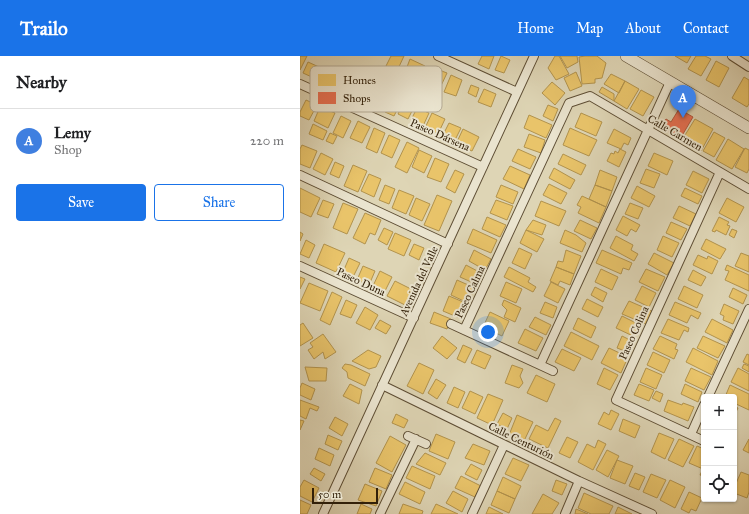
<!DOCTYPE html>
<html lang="en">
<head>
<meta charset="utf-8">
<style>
  body { margin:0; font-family:"IM FELL Great Primer",serif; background:#f6f6f6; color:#202124 }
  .controls { position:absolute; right:12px; bottom:12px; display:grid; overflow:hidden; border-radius:4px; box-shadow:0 1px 3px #0004 }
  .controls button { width:36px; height:36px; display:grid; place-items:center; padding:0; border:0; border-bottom:1px solid #e0e0e0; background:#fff; color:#202124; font:20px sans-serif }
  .scale { position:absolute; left:12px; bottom:10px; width:66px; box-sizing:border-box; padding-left:4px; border:2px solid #322009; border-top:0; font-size:11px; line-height:14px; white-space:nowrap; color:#322009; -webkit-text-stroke:3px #eae4cf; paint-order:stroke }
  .you { position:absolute; left:188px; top:276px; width:14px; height:14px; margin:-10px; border:3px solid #fff; border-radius:50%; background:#1a73e8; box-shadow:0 0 0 6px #1a73e833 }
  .badge { display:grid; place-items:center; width:26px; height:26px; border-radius:50%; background:#1a73e8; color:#fff; font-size:13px; font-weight:700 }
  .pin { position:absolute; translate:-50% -33px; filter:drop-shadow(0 1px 2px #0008) }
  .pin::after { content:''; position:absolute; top:21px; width:14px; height:12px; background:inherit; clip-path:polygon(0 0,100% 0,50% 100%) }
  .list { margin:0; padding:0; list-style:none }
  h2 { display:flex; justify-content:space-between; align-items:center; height:52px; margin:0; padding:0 16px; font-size:17px }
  h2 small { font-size:13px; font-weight:400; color:#757577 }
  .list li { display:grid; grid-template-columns:26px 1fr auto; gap:12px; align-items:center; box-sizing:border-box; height:64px; padding:0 16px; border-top:1px solid #e0e0e0 }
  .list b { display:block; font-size:15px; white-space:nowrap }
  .list p { margin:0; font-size:13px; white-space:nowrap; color:#757577 }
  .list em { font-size:13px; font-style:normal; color:#757577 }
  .actions { display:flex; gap:8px; padding:12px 16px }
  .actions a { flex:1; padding:9px 0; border:1px solid #1a73e8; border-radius:4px; text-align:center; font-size:14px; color:#1a73e8 }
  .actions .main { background:#1a73e8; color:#fff }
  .icon { flex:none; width:22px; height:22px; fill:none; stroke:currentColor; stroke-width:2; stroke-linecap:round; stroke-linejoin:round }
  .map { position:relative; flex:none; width:449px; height:458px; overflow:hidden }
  header { display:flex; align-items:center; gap:24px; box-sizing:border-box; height:56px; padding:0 20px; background:#1a73e8; color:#fff }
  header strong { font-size:19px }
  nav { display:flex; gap:22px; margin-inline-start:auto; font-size:14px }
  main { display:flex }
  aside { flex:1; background:#fff }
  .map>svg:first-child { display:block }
  .homes { fill:#e9c46a; stroke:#b2934d }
  .shops { fill:#e76f51; stroke:#b1573b }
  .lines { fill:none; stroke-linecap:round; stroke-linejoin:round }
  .minor-casing { stroke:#5d4d34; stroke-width:10 }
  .tertiary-casing { stroke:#5d4d34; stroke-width:12 }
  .minor { stroke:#eae4cf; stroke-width:8 }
  .tertiary { stroke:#eae4cf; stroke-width:11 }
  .labels { text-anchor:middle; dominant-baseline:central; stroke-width:4; stroke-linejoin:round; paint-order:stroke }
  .street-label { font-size:11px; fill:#322009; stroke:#eae4cf }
  .key { fill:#eae4cf; stroke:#b3a994; stroke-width:1 }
  .key-label { font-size:11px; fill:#322009 }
</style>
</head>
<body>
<header>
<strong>Trailo</strong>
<nav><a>Home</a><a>Map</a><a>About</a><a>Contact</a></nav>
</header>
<main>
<aside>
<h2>Nearby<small></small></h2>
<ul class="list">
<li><span class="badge" style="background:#3f7fe0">A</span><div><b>Lemy</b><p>Shop</p></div><em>220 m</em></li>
</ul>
<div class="actions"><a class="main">Save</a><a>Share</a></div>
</aside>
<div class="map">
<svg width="449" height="458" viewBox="0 0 449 458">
  <rect width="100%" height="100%" fill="#ded5b5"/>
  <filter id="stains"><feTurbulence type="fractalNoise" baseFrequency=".005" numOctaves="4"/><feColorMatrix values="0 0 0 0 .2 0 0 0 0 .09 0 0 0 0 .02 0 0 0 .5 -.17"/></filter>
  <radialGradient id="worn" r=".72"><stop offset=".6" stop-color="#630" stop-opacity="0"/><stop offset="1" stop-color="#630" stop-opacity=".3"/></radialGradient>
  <path class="homes" d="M 0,0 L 7,0 L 0,14 Z
    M 91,0 L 104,0 L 97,15 L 86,10 Z
    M 182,0 L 194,0 L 189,13 L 178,8 Z
    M 201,0 L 210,4 L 204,17 L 195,14 Z
    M 255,0 L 259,0 L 269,18 L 256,24 L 248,12 Z
    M 260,0 L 277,0 L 278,6 L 267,12 Z
    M 285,0 L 297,0 L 306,7 L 302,22 L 295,23 L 295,27 L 282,28 L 279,1 Z
    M 375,0 L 391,0 L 387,7 Z
    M 396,0 L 405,0 L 411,3 L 401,20 L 388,13 Z
    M 110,3 L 125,10 L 119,25 L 104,19 Z
    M 416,5 L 429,12 L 419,31 L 406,24 Z
    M 8,6 L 19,11 L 14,22 L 3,17 Z
    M 134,12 L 147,17 L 139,34 L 127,29 Z
    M 276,16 L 282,30 L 270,35 L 264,22 Z
    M 311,18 L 325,25 L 319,37 L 304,28 Z
    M 151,19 L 162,24 L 156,40 L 144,36 Z
    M 444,21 L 449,24 L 449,48 L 447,51 L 432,42 Z
    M 325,25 L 339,33 L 327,53 L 314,45 Z
    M 252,26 L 265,37 L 255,49 L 242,37 Z
    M 171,29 L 179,32 L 176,41 L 168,37 Z
    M 302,31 L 314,38 L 314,45 L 299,36 Z
    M 184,33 L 196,38 L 191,51 L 178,46 Z
    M 341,34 L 354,41 L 343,60 L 330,53 Z
    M 94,36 L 104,40 L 94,60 L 85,56 Z
    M 107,40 L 117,45 L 108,63 L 98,58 Z
    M 6,44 L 17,49 L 9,64 L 0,60 L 0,56 Z
    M 248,49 L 258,53 L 253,65 L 243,60 Z
    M 20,51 L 35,57 L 28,72 L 14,65 Z
    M 117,52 L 129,57 L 123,70 L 111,64 Z
    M 132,57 L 145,63 L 138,78 L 125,72 Z
    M 281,57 L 302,66 L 296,80 L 275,71 Z
    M 229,59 L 252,69 L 246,82 L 224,72 Z
    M 41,60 L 51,65 L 43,82 L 33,77 Z
    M 395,63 L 413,73 L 401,95 L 382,84 Z
    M 58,65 L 70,71 L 62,87 L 50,82 Z
    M 149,67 L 161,72 L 153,88 L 141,83 Z
    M 13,68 L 27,75 L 23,84 L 9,78 Z
    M 74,72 L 85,77 L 77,97 L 66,92 Z
    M 270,72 L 297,84 L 289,100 L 263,89 Z
    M 163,73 L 179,81 L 172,95 L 156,88 Z
    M 314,73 L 331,82 L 328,89 L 324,87 L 321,93 L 307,87 Z
    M 414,76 L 425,82 L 414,101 L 403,95 Z
    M 30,77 L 37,80 L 33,88 L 26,85 Z
    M 229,78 L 245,84 L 241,97 L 224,91 Z
    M 89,79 L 100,84 L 92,102 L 81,97 Z
    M 428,83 L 444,93 L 432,113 L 416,104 Z
    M 107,86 L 119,92 L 107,117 L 95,111 Z
    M 2,89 L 17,95 L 10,112 L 0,108 L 0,93 Z
    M 445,92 L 449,94 L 449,113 L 447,117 L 435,111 Z
    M 218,93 L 236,101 L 230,113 L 212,105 Z
    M 320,93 L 326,96 L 319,111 L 307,105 L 311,97 L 314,98 L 315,95 L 318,97 Z
    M 119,94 L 132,100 L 124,117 L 112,111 Z
    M 21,97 L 33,103 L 25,119 L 13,113 Z
    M 354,97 L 373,105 L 367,119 L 348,110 Z
    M 263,98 L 286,109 L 281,119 L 258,108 Z
    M 135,102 L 149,108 L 141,126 L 127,121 Z
    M 35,106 L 44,110 L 39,122 L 30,118 Z
    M 53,109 L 67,115 L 58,136 L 44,130 Z
    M 210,110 L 230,119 L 224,133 L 203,123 Z
    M 254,112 L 275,124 L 270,133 L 249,122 Z
    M 346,113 L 360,118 L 354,132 L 340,127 Z
    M 155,114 L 164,118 L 155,137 L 146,132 Z
    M 300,114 L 317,121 L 312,135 L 295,129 Z
    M 393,115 L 409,123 L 402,137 L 386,129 Z
    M 69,118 L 81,123 L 74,141 L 61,135 Z
    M 249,128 L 267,137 L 261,148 L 243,139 Z
    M 85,129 L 95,133 L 89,148 L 79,144 Z
    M 201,129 L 218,136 L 213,148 L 196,141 Z
    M 295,129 L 312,135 L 306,151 L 289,143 Z
    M 337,130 L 355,140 L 349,151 L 331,142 Z
    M 0,132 L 20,142 L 11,161 L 0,156 Z
    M 385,132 L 402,140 L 398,148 L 381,140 Z
    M 99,134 L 114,140 L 106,158 L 92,152 Z
    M 137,139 L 152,145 L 139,175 L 124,169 Z
    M 282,140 L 306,151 L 299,167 L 278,157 L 281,151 L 277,149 Z
    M 116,142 L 130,148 L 122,165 L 109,159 Z
    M 427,142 L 444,151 L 436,166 L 419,157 Z
    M 23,144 L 34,148 L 28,162 L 17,158 Z
    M 196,144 L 213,150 L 207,164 L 190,157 Z
    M 241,145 L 266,155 L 259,170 L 235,160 Z
    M 43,147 L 58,153 L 47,178 L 33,172 Z
    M 330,147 L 343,152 L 338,163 L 325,158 Z
    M 379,150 L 396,158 L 390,170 L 373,162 Z
    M 65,157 L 81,164 L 75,179 L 70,177 L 65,188 L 53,182 Z
    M 323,160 L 340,169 L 336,176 L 331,173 L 327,180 L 316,174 Z
    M 187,161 L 206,169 L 200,181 L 182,173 Z
    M 419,161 L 429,166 L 427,169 L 430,170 L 426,179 L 416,174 L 415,176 L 412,175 Z
    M 233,164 L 246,169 L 242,179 L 226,174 Z
    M 280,164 L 297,172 L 291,183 L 274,175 Z
    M 371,166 L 387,173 L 381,184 L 366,177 Z
    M 84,172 L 93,176 L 87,189 L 78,184 Z
    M 173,173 L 197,184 L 191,197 L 167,187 Z
    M 432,173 L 437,175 L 434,182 L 429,179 Z
    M 226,174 L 244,183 L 237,196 L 220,187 Z
    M 265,174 L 276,179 L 286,187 L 282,196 L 260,187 Z
    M 0,176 L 3,178 L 0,185 Z
    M 95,177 L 111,184 L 104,200 L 88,193 Z
    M 316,180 L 333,189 L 331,194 L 338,198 L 334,205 L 310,192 Z
    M 363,180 L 379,187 L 372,201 L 357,194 Z
    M 406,183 L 426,193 L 420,203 L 401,193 Z
    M 6,184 L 15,189 L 9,202 L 0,198 Z
    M 24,188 L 45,197 L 36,216 L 16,207 Z
    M 114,188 L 124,192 L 119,204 L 109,199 Z
    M 219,192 L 232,198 L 225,213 L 212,207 Z
    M 174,194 L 191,203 L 185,214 L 169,205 Z
    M 266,194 L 281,200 L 274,218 L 256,211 L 258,205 L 263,206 Z
    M 302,194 L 332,207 L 329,214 L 323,212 L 321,218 L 296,207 Z
    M 354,197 L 374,207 L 367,219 L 348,208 Z
    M 441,197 L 449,200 L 449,216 L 435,210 Z
    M 398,199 L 407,203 L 408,200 L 418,205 L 412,218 L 393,209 Z
    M 49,202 L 60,207 L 53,221 L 43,216 Z
    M 166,209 L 183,218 L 178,229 L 160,221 Z
    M 427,209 L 449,219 L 449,235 L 425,224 L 429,215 L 425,214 Z
    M 63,210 L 75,215 L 69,229 L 57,224 Z
    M 209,211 L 230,222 L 228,226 L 236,231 L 233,236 L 204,221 Z
    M 256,211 L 274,218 L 270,229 L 260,225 L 258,229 L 250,225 Z
    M 301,213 L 318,221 L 312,234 L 295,226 Z
    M 346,213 L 365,221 L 358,235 L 339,226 Z
    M 393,214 L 406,221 L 401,230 L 388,224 Z
    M 80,215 L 92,221 L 83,239 L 72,232 Z
    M 0,221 L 5,223 L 0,233 Z
    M 157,224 L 175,232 L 168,247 L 151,239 Z
    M 95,225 L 113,234 L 105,249 L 87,240 Z
    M 206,226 L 222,233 L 216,247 L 200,240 Z
    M 251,226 L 265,233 L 258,247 L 244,240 Z
    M 9,227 L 28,235 L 20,255 L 0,247 Z
    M 342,230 L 356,237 L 349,251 L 335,244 Z
    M 384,230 L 403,239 L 397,252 L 378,243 Z
    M 295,231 L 307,237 L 303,246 L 291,239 Z
    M 433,232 L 447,239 L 443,248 L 429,241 Z
    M 32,236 L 42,241 L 30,269 L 20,264 Z
    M 149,240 L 168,248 L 162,263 L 143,255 Z
    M 287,243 L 303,251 L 298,261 L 282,253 Z
    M 46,244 L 57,249 L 51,262 L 40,258 Z
    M 204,244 L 221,252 L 215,266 L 204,261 L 207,254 L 202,249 Z
    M 329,245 L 352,255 L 346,268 L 322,258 Z
    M 245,246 L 257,251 L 253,262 L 240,257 Z
    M 375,246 L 401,257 L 398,263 L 391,259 L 387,267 L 369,259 Z
    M 424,248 L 439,255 L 433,268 L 423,264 L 424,260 L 420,258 Z
    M 65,251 L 78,259 L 70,274 L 56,267 Z
    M 134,256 L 151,263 L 147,273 L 130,267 Z
    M 190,256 L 209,265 L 202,280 L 183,271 Z
    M 322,260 L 340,269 L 335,281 L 316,272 Z
    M 235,261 L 251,269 L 246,279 L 229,271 Z
    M 278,262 L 296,271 L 291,282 L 273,273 Z
    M 368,263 L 389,272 L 388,276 L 384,274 L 379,284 L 361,277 Z
    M 412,263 L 433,274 L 427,287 L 405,276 Z
    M 80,264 L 91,270 L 86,278 L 75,272 Z
    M 3,267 L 13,282 L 0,290 L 0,269 Z
    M 225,273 L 243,282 L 236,295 L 218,287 Z
    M 271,276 L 299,290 L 292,304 L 264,290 Z
    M 23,278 L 36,296 L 25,303 L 23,296 L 14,303 L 8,294 L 13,291 L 10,287 Z
    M 142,280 L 157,292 L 147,303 L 133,292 Z
    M 322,280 L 334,286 L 330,297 L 317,292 Z
    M 360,280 L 377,288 L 375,293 L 378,294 L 374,303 L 353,293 Z
    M 403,280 L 425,290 L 418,302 L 397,292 Z
    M 163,289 L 172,293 L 165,307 L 157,303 Z
    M 309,292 L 328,301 L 321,317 L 301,307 Z
    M 393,292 L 418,305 L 412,319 L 386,306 Z
    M 262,293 L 281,302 L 274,315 L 255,306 Z
    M 68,294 L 81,300 L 76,311 L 69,313 L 52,305 Z
    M 177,294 L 191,300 L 185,313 L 171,307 Z
    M 353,296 L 370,304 L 364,317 L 347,309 Z
    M 447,298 L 449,299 L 449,309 L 443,306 Z
    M 119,307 L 134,314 L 123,338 L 107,330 Z
    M 45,308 L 51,309 L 70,318 L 65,330 L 48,322 L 47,316 L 42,312 Z
    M 444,308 L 449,310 L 449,316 L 442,312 Z
    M 212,309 L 223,313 L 220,320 L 223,327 L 219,332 L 205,327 Z
    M 5,311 L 27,312 L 26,325 L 9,325 Z
    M 304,312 L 318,319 L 310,334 L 297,328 Z
    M 346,312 L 362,319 L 356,333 L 340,326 Z
    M 391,312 L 411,321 L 404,334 L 385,325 Z
    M 438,312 L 449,318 L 449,335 L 431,326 Z
    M 236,319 L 255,328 L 247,346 L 227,337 Z
    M 136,323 L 146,329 L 137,343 L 128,337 Z
    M 2,327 L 15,333 L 11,344 L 0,339 L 0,332 Z
    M 50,328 L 62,334 L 59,348 L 43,340 Z
    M 339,328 L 354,334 L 349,345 L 334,339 Z
    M 385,328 L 402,336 L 398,346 L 381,338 Z
    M 430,329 L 449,338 L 449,354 L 434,347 L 434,341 L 425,341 Z
    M 154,331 L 165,336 L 158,352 L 147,347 Z
    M 170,335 L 183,341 L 175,358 L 162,352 Z
    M 356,335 L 363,338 L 360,346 L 352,342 Z
    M 188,338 L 203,344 L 192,369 L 177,362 Z
    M 0,344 L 19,351 L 17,355 L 10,352 L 6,363 L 0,360 Z
    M 368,344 L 382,349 L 383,347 L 394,351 L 388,365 L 364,355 Z
    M 434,350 L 438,352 L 434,360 Z
    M 311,354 L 319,358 L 311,374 L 298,368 L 304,356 L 309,359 Z
    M 203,357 L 212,362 L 207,373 L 197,368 Z
    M 96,358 L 108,364 L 104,372 L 92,367 Z
    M 217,359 L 233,366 L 224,385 L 209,379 Z
    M 35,361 L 48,368 L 42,380 L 29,372 Z
    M 255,362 L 261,365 L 248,392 L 229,383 L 236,369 L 248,375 Z
    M 323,363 L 340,370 L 335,382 L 319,375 Z
    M 0,364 L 4,365 L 0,374 Z
    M 359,377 L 374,383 L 365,403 L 351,396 Z
    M 136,378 L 155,386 L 148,403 L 129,395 Z
    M 28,379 L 42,385 L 38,394 L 25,388 Z
    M 90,380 L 106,389 L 92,416 L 76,407 Z
    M 267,381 L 278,386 L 270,402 L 259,397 Z
    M 379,383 L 394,390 L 383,411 L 368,404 Z
    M 449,383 L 449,397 L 443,394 Z
    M 298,384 L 306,388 L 293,414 L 278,406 L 287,388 L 295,392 Z
    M 173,388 L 190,395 L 184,409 L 165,402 Z
    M 397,390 L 404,393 L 404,420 L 400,419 L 403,413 L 389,407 Z
    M 19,392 L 34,399 L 30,410 L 15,403 Z
    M 307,394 L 319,400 L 308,421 L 296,414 Z
    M 125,397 L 146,407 L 140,419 L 116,408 Z
    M 213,402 L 229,409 L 221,425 L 205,418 Z
    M 317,404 L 333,410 L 325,428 L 310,422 Z
    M 171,408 L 182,414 L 177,424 L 165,418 Z
    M 112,410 L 135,420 L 130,433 L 106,422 Z
    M 14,412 L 25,418 L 21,425 L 10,418 Z
    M 75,412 L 92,419 L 86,433 L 69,426 Z
    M 441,416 L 449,419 L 449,436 L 447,442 L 434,437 L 434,432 Z
    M 335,417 L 345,421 L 339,434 L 329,430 Z
    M 351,418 L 366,424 L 357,442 L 343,436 Z
    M 161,420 L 181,430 L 175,441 L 155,432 Z
    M 203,421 L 221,430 L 215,443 L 197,435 Z
    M 4,424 L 19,432 L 12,446 L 0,440 L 0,431 Z
    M 256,424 L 267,428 L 262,439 L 252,435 Z
    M 370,424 L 385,431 L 375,452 L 360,444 Z
    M 105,426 L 125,436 L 120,448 L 99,438 Z
    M 65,428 L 82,435 L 76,450 L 58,444 Z
    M 153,435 L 168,443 L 162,456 L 146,447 Z
    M 197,435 L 215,443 L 209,457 L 191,449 Z
    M 389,436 L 402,442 L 396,455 L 391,453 L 389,457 L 381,453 Z
    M 284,437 L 313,450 L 309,458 L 291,458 L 278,452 Z
    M 243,438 L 259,447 L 252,458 L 232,458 Z
    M 0,444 L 11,449 L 7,458 L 0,458 Z
    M 61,448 L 72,453 L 70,458 L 57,458 Z
    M 103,448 L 123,455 L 122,458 L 99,458 Z
    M 136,448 L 158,458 L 131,458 Z
    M 189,451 L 203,458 L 186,458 Z
    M 318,451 L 332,458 L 315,458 Z
    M 276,453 L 288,458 L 275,458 Z"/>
  <path class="shops" d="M 379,53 L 393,61 L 380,83 L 361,71 L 366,63 L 371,66 Z"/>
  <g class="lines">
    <g class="minor-casing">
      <path id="minor" d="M 138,0 L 217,36
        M 432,0 L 449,11
        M 0,28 L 183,111
        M 0,119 L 148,188
        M 0,210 L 114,262
        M 151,268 L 253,315
        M 164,274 L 269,47 L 290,40 L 449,133
        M 240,309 L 370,26
        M 82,329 L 279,425 L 352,458
        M 408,341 L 449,253
        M 391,378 L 404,349
        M 108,380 L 126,388
        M 404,385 L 316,344 L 420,116
        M 23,458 L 234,0
        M 80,458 L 116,383
        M 172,458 L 204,389
        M 265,458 L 279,425"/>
    </g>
    <g class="tertiary-casing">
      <path id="tertiary" d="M 326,0 L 449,72"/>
    </g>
    <use href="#minor" class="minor"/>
    <use href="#tertiary" class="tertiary"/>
  </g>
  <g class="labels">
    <g class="street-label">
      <text transform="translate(375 77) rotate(30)">Calle Carmen</text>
      <text transform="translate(140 79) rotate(24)">Paseo Dársena</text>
      <text transform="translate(119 225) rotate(-65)">Avenida del Valle</text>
      <text transform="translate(61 226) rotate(25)">Paseo Duna</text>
      <text transform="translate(170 236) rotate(-65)">Paseo Calma</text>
      <text transform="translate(334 277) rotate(-66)">Paseo Colina</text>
      <text transform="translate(221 385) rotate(26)">Calle Centurión</text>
    </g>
  </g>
  <rect x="10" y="10" width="132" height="46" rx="6" class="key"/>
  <rect x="18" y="18" width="18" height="12" fill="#e9c46a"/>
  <rect x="18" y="36" width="18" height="12" fill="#e76f51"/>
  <g class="key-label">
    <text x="43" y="28">Homes</text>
    <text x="43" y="46">Shops</text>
  </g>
  <rect width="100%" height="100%" filter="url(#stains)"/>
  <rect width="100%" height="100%" fill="url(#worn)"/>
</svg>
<div class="controls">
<button>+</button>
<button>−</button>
<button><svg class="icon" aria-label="locate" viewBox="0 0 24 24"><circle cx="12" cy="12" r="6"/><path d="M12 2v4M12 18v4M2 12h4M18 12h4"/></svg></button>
</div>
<div class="scale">50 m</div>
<div class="you"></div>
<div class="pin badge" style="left:383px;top:62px;background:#3f7fe0">A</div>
</div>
</main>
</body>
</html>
